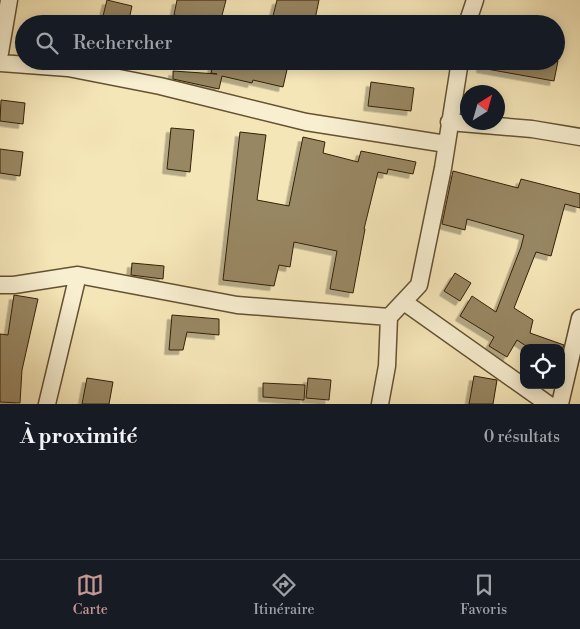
<!DOCTYPE html>
<html lang="fr">
<head>
<meta charset="utf-8">
<style>
  body { margin:0; font-family:"Libre Bodoni",serif; background:#20242c; color:#f1f3f6 }
  .controls { position:absolute; right:15px; bottom:15px; display:grid; overflow:hidden; border-radius:10px; box-shadow:0 2px 12px #0003 }
  .controls button { width:45px; height:45px; display:grid; place-items:center; padding:0; border:0; border-bottom:1px solid #363941; background:#171b24; color:#f1f3f6; font:25px sans-serif }
  .compass { position:absolute; left:460px; top:85px; width:45px; height:45px; border-radius:50%; background:#171b24; box-shadow:0 2px 12px #0003; rotate:37deg }
  .list { margin:0; padding:0; list-style:none }
  h2 { display:flex; justify-content:space-between; align-items:center; height:65px; margin:0; padding:0 20px; font-size:21px }
  h2 small { font-size:16px; font-weight:400; color:#9ea1a6 }
  .icon { flex:none; width:28px; height:28px; fill:none; stroke:currentColor; stroke-width:2; stroke-linecap:round; stroke-linejoin:round }
  .map { position:relative; flex:none; width:580px; height:404px; overflow:hidden }
  .search { position:absolute; background:#171b24; box-shadow:0 2px 12px #0003; left:15px; right:15px; top:15px; height:55px; display:flex; align-items:center; gap:12px; box-sizing:border-box; padding:0 18px; border-radius:28px; color:#9ea1a6; font-size:19px }
  .sheet { height:155px; background:#171b24 }
  nav { display:flex; justify-content:space-around; align-items:center; box-sizing:border-box; height:70px; border-top:1px solid #363941; background:#171b24; font-size:14px; color:#9ea1a6 }
  nav a { display:grid; justify-items:center; gap:2px }
  nav .on { color:#c59692 }
  .map>svg:first-child { display:block }
  .building { fill:#988763; stroke:#342106; filter:url(#shadow) }
  .lines { fill:none; stroke-linecap:round; stroke-linejoin:round }
  .minor-casing { stroke:#645232; stroke-width:19 }
  .minor { stroke:#f8efd1; stroke-width:16 }
</style>
</head>
<body>
<div class="map">
<svg width="580" height="404" viewBox="0 0 580 404">
  <defs>
    <filter id="shadow"><feDropShadow dx="-4.5" dy="4.5" stdDeviation="0" flood-color="#0004"/></filter>
  </defs>
  <rect width="100%" height="100%" fill="#f5e6b8"/>
  <filter id="stains"><feTurbulence type="fractalNoise" baseFrequency=".004" numOctaves="4"/><feColorMatrix values="0 0 0 0 .2 0 0 0 0 .09 0 0 0 0 .02 0 0 0 .5 -.17"/></filter>
  <radialGradient id="worn" r=".72"><stop offset=".6" stop-color="#630" stop-opacity="0"/><stop offset="1" stop-color="#630" stop-opacity=".3"/></radialGradient>
  <path class="building" d="M 107,0 L 132,6 L 128,24 L 101,24 Z
    M 177,0 L 226,0 L 220,23 L 174,15 Z
    M 277,0 L 319,0 L 314,24 L 271,24 Z
    M 214,61 L 289,61 L 283,87 L 253,80 L 252,83 L 222,76 L 219,89 L 173,79 L 173,71 L 217,74 L 211,73 Z
    M 482,61 L 558,61 L 554,81 L 481,68 Z
    M 371,82 L 414,88 L 411,111 L 368,106 Z
    M 1,100 L 25,103 L 23,124 L 0,121 Z
    M 171,128 L 194,130 L 190,172 L 167,169 Z
    M 240,132 L 266,135 L 257,200 L 289,206 L 303,137 L 325,142 L 323,153 L 358,162 L 361,151 L 416,162 L 413,174 L 388,169 L 387,174 L 378,172 L 364,229 L 365,229 L 353,293 L 330,289 L 337,251 L 294,242 L 290,267 L 279,265 L 274,286 L 223,280 Z
    M 0,149 L 23,152 L 20,176 L 0,173 Z
    M 453,171 L 518,188 L 521,179 L 580,194 L 580,208 L 565,204 L 551,256 L 536,252 L 514,308 L 533,320 L 530,333 L 564,345 L 563,348 L 529,348 L 517,340 L 507,357 L 489,346 L 494,337 L 460,316 L 472,296 L 496,312 L 521,247 L 524,235 L 467,219 L 465,230 L 442,224 Z
    M 132,263 L 164,266 L 163,279 L 131,275 Z
    M 455,273 L 471,283 L 460,301 L 444,291 Z
    M 14,295 L 38,299 L 22,370 L 20,403 L 0,402 L 0,334 L 8,335 Z
    M 172,315 L 219,319 L 219,335 L 187,332 L 183,350 L 169,350 Z
    M 474,376 L 497,380 L 493,404 L 469,404 Z
    M 87,378 L 113,382 L 109,404 L 82,404 Z
    M 308,378 L 331,380 L 329,400 L 306,398 Z
    M 263,383 L 305,385 L 304,400 L 263,397 Z"/>
  <g class="lines">
    <g class="minor-casing">
      <path id="minor" d="M 467,24 L 475,0
        M 0,53 L 9,0
        M 0,63 L 68,68 L 160,86 L 306,122 L 446,144
        M 449,122 L 532,129 L 580,137
        M 0,285 L 14,285 L 78,275 L 237,305 L 389,317
        M 404,302 L 548,404
        M 47,404 L 78,275
        M 380,404 L 387,366 L 389,317 L 419,285 L 443,168 L 460,61
        M 560,404 L 580,318"/>
    </g>
    <use href="#minor" class="minor"/>
  </g>
  <rect width="100%" height="100%" filter="url(#stains)"/>
  <rect width="100%" height="100%" fill="url(#worn)"/>
</svg>
<div class="controls">
<button><svg class="icon" aria-label="locate" viewBox="0 0 24 24"><circle cx="12" cy="12" r="6"/><path d="M12 2v4M12 18v4M2 12h4M18 12h4"/></svg></button>
</div>
<svg class="compass" viewBox="-18 -18 36 36"><path d="M0-13l5 13h-10z" fill="#e53935"/><path d="M0 13l5-13h-10z" fill="#9ea1a6"/></svg>
<div class="search"><svg class="icon" aria-label="search" viewBox="0 0 24 24"><circle cx="10" cy="10" r="6"/><path d="M15 15l6 6"/></svg>Rechercher</div>
</div>
<section class="sheet">
<h2>À proximité<small>0 résultats</small></h2>
<ul class="list">
</ul>
</section>
<nav>
<a class="on"><svg class="icon" aria-label="map" viewBox="0 0 24 24"><path d="M3 6l6-2 6 2 6-2v14l-6 2-6-2-6 2zM9 4v14M15 6v14"/></svg>Carte</a>
<a><svg class="icon" aria-label="directions" viewBox="0 0 24 24"><path d="M12 3l9 9-9 9-9-9zM9 14v-3h6M13 9l2 2-2 2"/></svg>Itinéraire</a>
<a><svg class="icon" aria-label="saved" viewBox="0 0 24 24"><path d="M7 4h10v16l-5-4-5 4z"/></svg>Favoris</a>
</nav>
</body>
</html>
